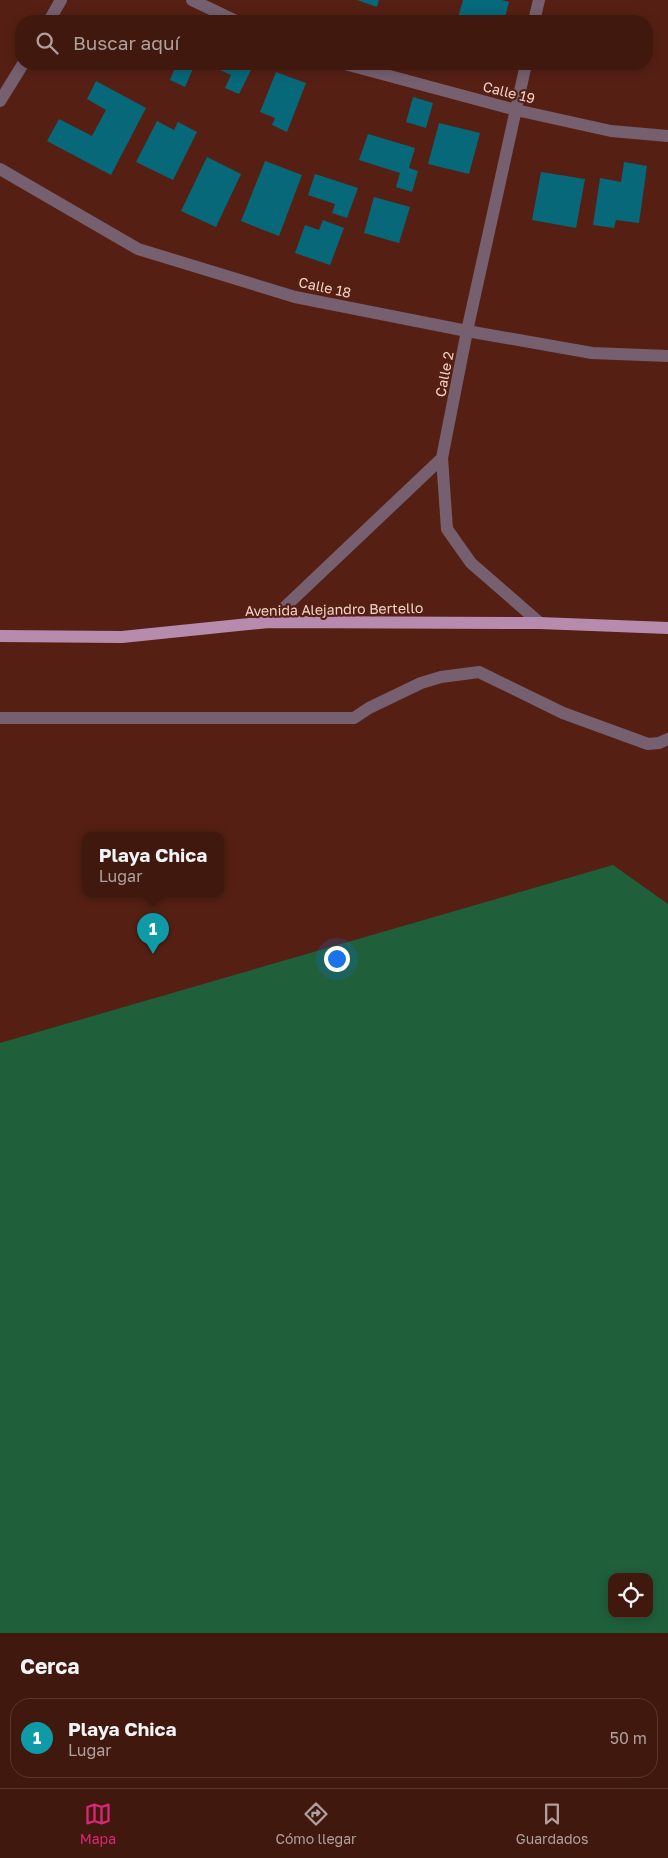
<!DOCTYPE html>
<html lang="es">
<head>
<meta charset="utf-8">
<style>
  body { margin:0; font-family:"Golos Text",sans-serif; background:#4b251c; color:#f1f3f6 }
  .controls { position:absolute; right:15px; bottom:15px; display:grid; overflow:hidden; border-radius:10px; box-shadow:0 2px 12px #0003 }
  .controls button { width:45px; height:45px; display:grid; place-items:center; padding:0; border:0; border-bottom:1px solid #59372e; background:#40180e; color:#f1f3f6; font:25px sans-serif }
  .you { position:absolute; left:336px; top:958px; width:18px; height:18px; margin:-12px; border:4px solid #fff; border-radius:50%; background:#1a73e8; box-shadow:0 0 0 8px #1a73e833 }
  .badge { display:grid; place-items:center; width:32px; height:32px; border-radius:50%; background:#db2777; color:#fff; font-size:16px; font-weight:700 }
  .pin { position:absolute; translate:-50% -41px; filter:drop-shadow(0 1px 2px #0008) }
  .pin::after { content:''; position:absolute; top:26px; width:18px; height:15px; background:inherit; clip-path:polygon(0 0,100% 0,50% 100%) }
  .popup { position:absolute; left:82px; top:832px; width:142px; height:65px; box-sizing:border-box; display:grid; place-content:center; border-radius:10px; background:#40180e; filter:drop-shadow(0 1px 4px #0005); font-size:16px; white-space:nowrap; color:#aea09e }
  .popup b { font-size:19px; color:#f1f3f6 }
  .popup::after { content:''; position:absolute; left:50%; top:100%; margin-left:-10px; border:10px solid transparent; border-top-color:#40180e }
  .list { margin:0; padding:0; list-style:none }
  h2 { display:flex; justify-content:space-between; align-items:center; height:65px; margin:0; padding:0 20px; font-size:21px }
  h2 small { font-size:16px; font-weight:400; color:#aea09e }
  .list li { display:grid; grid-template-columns:32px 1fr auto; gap:15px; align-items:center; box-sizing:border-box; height:80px; margin:0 10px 10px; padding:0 10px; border:1px solid #59372e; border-radius:20px }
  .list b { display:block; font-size:19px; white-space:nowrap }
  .list p { margin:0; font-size:16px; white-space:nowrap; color:#aea09e }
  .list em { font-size:16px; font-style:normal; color:#aea09e }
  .icon { flex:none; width:28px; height:28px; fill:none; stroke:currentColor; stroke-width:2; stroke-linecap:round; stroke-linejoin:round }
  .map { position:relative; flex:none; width:668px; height:1633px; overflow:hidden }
  .search { position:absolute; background:#40180e; box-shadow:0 2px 12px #0003; left:15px; right:15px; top:15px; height:55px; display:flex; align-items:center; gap:12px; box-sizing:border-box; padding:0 18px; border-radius:20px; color:#aea09e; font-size:19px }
  .sheet { height:155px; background:#40180e }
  nav { display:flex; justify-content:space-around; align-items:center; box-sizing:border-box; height:70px; border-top:1px solid #59372e; background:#40180e; font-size:14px; color:#aea09e }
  nav a { display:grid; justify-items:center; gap:2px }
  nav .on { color:#db2777 }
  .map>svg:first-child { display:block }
  .water { fill:#1f603b; fill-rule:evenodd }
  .building { fill:#07687a }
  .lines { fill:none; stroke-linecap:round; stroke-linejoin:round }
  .minor { stroke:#766070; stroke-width:12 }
  .major { stroke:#b78bad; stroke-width:12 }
  .labels { text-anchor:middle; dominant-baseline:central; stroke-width:4.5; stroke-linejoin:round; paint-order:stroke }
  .street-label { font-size:14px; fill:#f4d2c9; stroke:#552013 }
</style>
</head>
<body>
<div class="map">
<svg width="668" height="1633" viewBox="0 0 668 1633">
  <rect width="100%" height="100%" fill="#552013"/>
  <path class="water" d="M 613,865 L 668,904 L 668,1633 L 0,1633 L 0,1043 ZM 612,1577 L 649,1577 L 649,1614 L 612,1614 Z"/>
  <path class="building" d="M 357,0 L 379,0 L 377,7 Z
    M 463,0 L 502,0 L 509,2 L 504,21 L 477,16 L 476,21 L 457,21 Z
    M 173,64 L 195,64 L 185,87 L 170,80 L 176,65 Z
    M 212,64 L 254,64 L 239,94 L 225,88 L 231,75 L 211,66 Z
    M 276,72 L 306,83 L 287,132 L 272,125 L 275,118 L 260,112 Z
    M 96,81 L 146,108 L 111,175 L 47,141 L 59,119 L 92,136 L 106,110 L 87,99 Z
    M 413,97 L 433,103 L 426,128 L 406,122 Z
    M 157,121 L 174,130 L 178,122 L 197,132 L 173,180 L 136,162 Z
    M 439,123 L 480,133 L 469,174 L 428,164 Z
    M 368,134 L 415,148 L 409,168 L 418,171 L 412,192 L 396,187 L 400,173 L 359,160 Z
    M 207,157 L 241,174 L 216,227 L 181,211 Z
    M 265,161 L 302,175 L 279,236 L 241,221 Z
    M 624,162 L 647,166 L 639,223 L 616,220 L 614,228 L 593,225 L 600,178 L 621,182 Z
    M 541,172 L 585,179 L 576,228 L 532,220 Z
    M 315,174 L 358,188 L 347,218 L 332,213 L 335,204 L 308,195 Z
    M 374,197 L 410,207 L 399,243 L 364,233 Z
    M 323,220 L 344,228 L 330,265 L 295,253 L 305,225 L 319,230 Z"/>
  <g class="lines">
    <path class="minor" d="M 192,0 L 236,21
      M 49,21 L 61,0
      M 534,21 L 539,0
      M 345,64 L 516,110 L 611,131 L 668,136
      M 0,101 L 23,64
      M 0,169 L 138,249 L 295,297 L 467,331 L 592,353 L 668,356
      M 442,458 L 447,529 L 471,563 L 540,623
      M 269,622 L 442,458 L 467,331 L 526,64
      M 0,718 L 354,718 L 369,708 L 421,683 L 441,677 L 479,672 L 563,713 L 648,744 L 659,743 L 668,739"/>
    <path class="major" d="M 0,636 L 122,637 L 269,622 L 540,623 L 668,628"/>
  </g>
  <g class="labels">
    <g class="street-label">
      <text transform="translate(509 92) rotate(14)">Calle 19</text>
      <text transform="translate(325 287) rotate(12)">Calle 18</text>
      <text transform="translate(444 374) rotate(-79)">Calle 2</text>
      <text transform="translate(334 609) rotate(-1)">Avenida Alejandro Bertello</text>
    </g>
  </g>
</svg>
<div class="controls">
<button><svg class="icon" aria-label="locate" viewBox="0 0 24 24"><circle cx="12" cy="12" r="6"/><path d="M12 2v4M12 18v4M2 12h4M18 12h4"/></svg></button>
</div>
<div class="you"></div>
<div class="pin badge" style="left:153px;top:954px;background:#0f9aa8">1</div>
<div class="popup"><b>Playa Chica</b>Lugar</div>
<div class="search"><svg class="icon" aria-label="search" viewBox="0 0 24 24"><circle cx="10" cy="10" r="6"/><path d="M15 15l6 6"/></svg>Buscar aquí</div>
</div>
<section class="sheet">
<h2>Cerca<small></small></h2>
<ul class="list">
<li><span class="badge" style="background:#0f9aa8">1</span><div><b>Playa Chica</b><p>Lugar</p></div><em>50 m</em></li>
</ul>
</section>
<nav>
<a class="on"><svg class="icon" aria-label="map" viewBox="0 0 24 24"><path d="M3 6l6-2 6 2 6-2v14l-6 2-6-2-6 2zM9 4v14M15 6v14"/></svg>Mapa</a>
<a><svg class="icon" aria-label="directions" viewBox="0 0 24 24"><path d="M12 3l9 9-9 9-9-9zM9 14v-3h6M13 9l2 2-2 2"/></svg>Cómo llegar</a>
<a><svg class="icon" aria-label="saved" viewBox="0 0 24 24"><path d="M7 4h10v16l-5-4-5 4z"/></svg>Guardados</a>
</nav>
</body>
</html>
